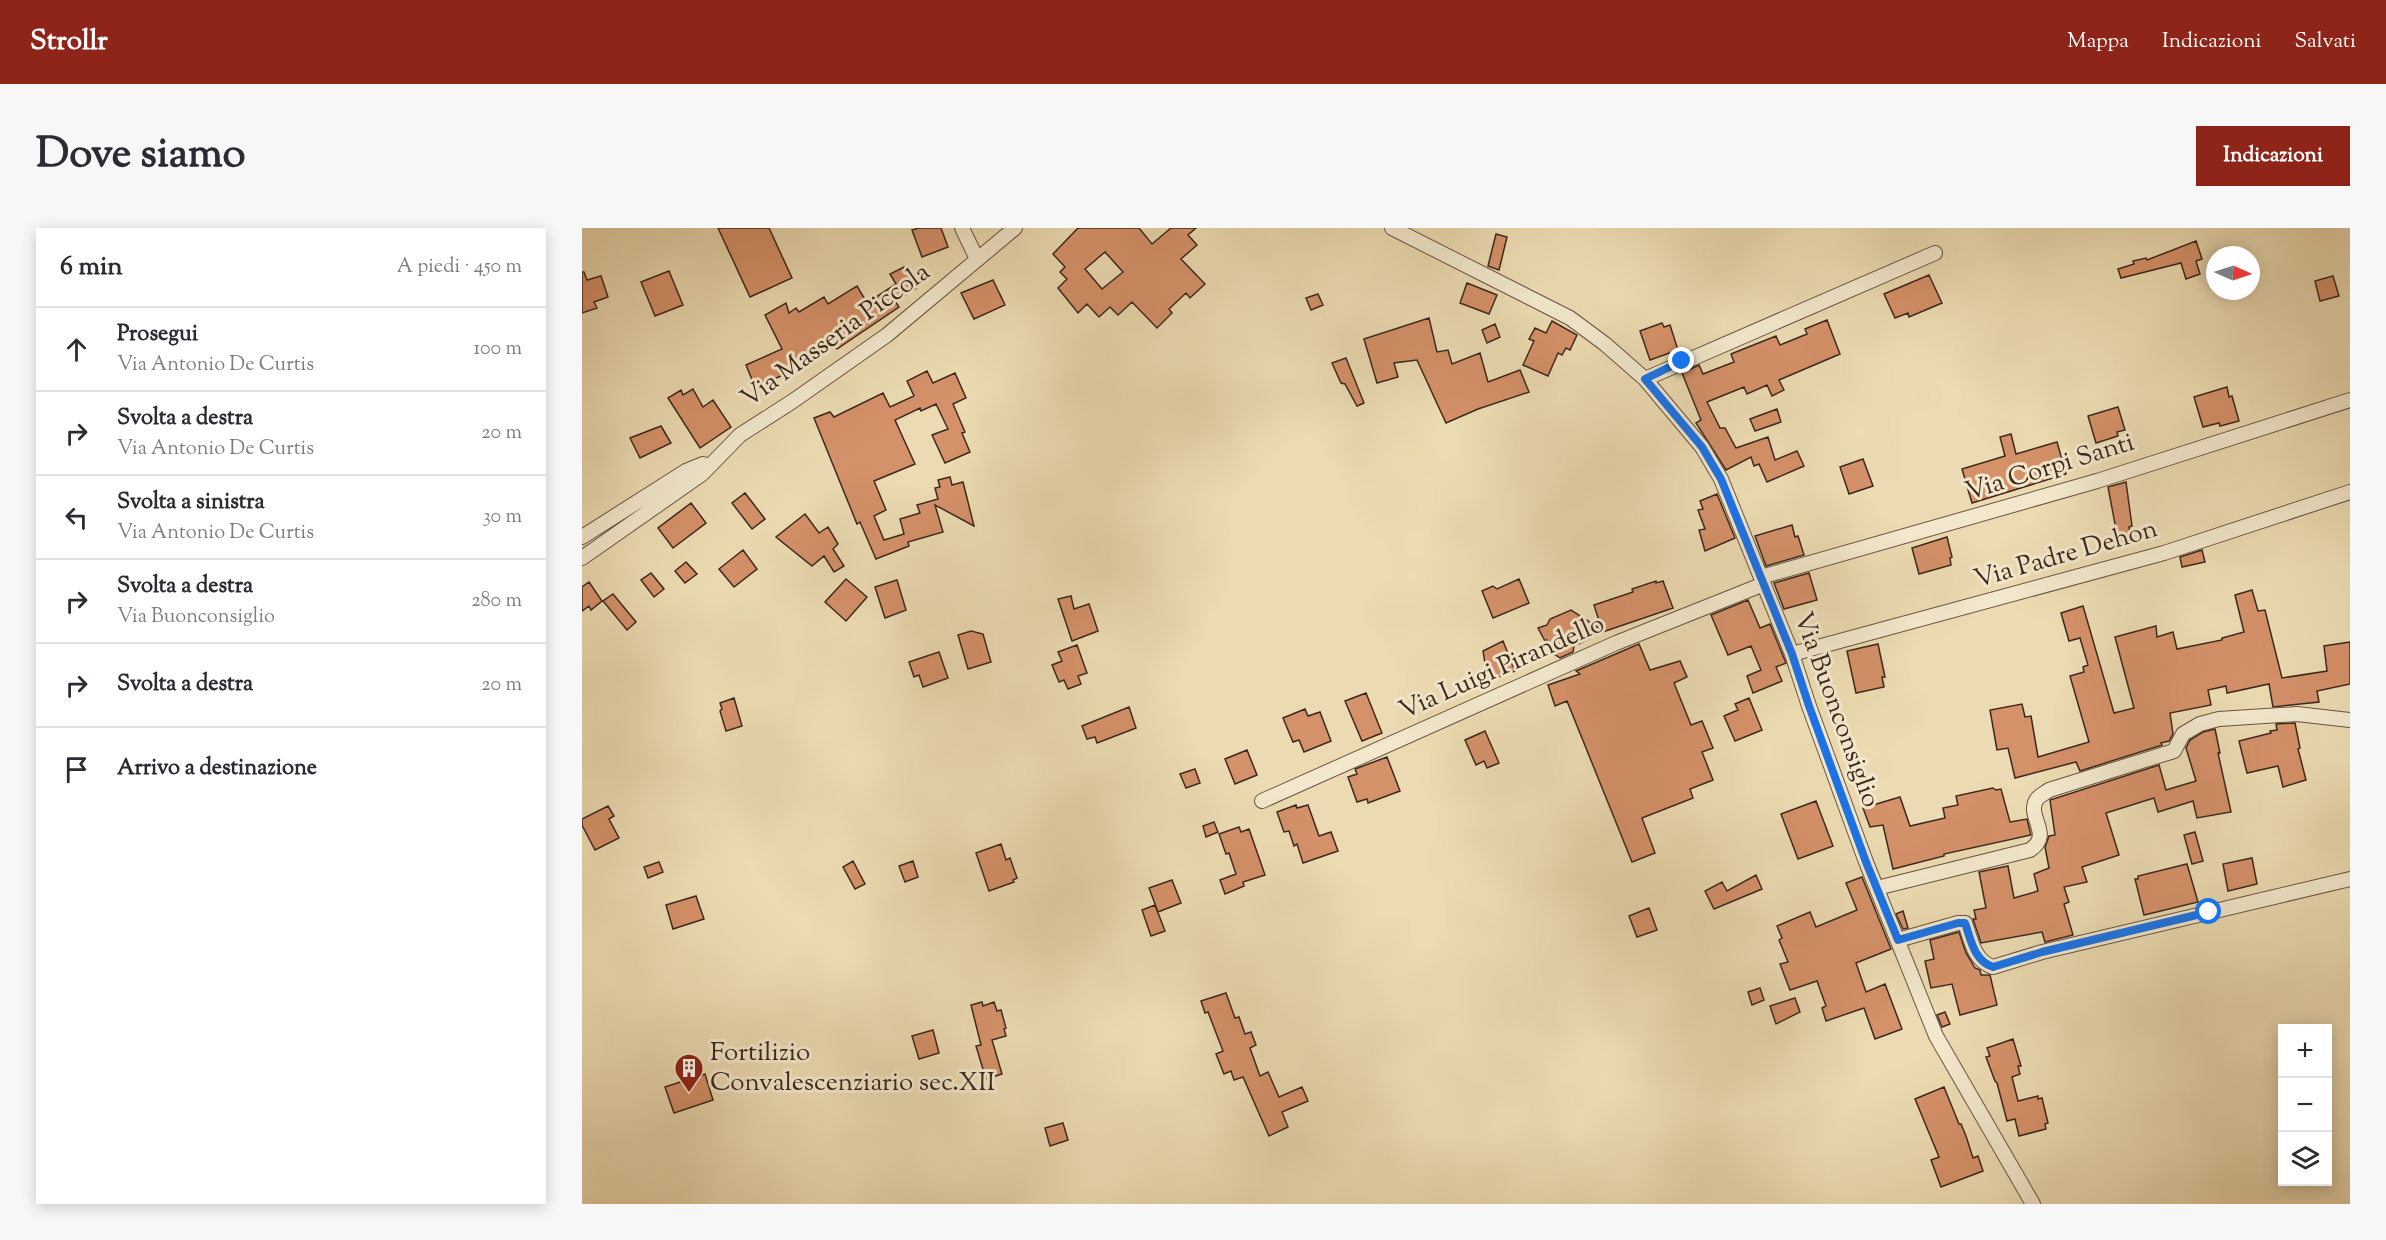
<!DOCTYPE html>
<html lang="it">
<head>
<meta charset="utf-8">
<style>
  body { margin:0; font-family:"Sorts Mill Goudy",serif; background:#f7f7f7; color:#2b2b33 }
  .controls { position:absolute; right:18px; bottom:18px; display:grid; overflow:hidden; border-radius:0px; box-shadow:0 3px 15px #0003 }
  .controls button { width:54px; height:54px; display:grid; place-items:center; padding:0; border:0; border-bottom:2px solid #e1e1e2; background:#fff; color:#2b2b33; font:30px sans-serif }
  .compass { position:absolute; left:1624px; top:18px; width:54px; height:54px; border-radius:50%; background:#fff; box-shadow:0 3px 15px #0003; rotate:93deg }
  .stop { position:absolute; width:18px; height:18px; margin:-14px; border:4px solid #1a73e8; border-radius:50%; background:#fff }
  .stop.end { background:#1a73e8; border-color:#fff; box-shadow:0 2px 6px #0008 }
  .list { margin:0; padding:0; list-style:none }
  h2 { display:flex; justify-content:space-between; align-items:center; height:78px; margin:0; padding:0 24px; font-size:26px }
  h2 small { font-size:20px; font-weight:400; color:#7c7c81 }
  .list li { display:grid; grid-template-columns:39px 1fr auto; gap:18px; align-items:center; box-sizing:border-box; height:84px; padding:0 24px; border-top:2px solid #e1e1e2 }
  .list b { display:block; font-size:22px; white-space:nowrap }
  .list p { margin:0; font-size:20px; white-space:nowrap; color:#7c7c81 }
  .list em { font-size:20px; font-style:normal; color:#7c7c81 }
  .icon { flex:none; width:33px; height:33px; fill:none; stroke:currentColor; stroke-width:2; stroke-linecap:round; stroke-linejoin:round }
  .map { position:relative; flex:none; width:1768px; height:976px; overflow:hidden; border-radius:0px }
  header { display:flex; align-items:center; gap:36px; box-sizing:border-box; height:84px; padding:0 30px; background:#8f2418; color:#fff }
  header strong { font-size:28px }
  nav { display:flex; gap:33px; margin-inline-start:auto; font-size:21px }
  .intro { display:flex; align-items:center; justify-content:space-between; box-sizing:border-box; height:144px; padding:0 36px }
  h1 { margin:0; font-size:42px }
  .button { padding:15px 27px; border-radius:0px; background:#8f2418; color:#fff; font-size:21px; font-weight:700 }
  main { display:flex; gap:36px; padding:0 36px }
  aside { flex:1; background:#fff; border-radius:0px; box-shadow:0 3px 15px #0003 }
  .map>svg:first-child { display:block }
  .building { fill:#d59169; stroke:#3c281e; stroke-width:1.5; fill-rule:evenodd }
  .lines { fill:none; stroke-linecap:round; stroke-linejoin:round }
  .street-casing { stroke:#685543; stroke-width:16 }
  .street { stroke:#f3e8cd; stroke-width:14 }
  .route { stroke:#1a73e8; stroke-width:8 }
  .labels { text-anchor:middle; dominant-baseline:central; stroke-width:6; stroke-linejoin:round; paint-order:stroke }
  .street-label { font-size:26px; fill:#3c281e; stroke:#f3e8cd }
  .poi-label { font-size:26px; fill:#3c281e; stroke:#f3e8cd; text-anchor:start }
</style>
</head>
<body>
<header>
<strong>Strollr</strong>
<nav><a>Mappa</a><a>Indicazioni</a><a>Salvati</a></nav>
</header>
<div class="intro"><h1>Dove siamo</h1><a class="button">Indicazioni</a></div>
<main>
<aside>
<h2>6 min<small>A piedi · 450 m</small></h2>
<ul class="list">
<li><svg class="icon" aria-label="ahead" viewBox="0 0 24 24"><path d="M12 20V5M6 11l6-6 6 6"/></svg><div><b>Prosegui</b><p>Via Antonio De Curtis</p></div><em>100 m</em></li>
<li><svg class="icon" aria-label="right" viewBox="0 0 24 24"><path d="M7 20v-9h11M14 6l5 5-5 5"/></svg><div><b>Svolta a destra</b><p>Via Antonio De Curtis</p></div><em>20 m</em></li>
<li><svg class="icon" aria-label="left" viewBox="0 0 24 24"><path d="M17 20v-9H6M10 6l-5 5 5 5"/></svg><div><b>Svolta a sinistra</b><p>Via Antonio De Curtis</p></div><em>30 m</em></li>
<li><svg class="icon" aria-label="right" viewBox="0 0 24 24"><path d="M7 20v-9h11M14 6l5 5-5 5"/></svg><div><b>Svolta a destra</b><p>Via Buonconsiglio</p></div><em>280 m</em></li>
<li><svg class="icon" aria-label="right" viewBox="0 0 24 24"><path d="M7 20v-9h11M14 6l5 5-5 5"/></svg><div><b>Svolta a destra</b></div><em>20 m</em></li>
<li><svg class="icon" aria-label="arrive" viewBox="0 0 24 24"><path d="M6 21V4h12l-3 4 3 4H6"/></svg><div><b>Arrivo a destinazione</b></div></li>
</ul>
</aside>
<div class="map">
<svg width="1768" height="976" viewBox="0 0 1768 976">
  <rect width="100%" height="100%" fill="#ecdbb2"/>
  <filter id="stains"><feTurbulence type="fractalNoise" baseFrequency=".00333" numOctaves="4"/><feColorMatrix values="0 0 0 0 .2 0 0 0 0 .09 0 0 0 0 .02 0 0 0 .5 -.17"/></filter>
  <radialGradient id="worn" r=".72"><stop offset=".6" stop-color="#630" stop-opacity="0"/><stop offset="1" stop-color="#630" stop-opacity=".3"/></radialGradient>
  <path class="building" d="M 136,0 L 187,0 L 210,50 L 168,69 Z
    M 337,0 L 359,0 L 366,19 L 340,29 L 330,2 Z
    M 496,0 L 557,0 L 570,16 L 589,0 L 614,0 L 606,7 L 615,17 L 599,31 L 623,56 L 608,70 L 604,65 L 587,81 L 590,85 L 575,100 L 550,74 L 536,87 L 528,79 L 517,89 L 505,76 L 496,85 L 476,60 L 485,51 L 478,44 L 483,39 L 471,26 ZM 523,24 L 541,44 L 520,61 L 503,41 Z
    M 914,6 L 925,9 L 917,42 L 906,38 Z
    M 1614,13 L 1620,31 L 1614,33 L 1618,46 L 1604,51 L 1599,35 L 1539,50 L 1536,41 L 1552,36 L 1551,33 L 1564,30 L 1565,32 Z
    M 322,39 L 335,60 L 313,73 L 317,79 L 255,121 L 253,118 L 197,143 L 199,148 L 173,159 L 164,137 L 200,121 L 183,87 L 204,75 L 207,85 L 214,80 L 217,84 L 242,69 L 246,76 L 275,58 L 285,75 L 314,56 L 308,46 Z
    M 87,43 L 101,77 L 73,88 L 59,54 Z
    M 0,44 L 2,44 L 5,52 L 19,48 L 26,69 L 12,74 L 15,80 L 0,85 Z
    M 1347,47 L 1360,75 L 1327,89 L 1326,85 L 1313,90 L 1302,66 Z
    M 1751,48 L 1757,68 L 1738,73 L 1733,53 Z
    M 411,52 L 423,77 L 392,91 L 379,65 Z
    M 885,55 L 915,67 L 907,86 L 878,75 Z
    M 736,66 L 741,77 L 729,82 L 724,70 Z
    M 847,90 L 855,124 L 866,122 L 870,136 L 898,125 L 906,154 L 938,142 L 947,164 L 896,181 L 864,195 L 835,132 L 812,135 L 816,149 L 795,155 L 782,111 Z
    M 1245,92 L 1258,126 L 1197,152 L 1202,162 L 1190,168 L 1185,157 L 1165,166 L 1162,159 L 1125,174 L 1138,200 L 1143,200 L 1154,220 L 1186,209 L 1193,232 L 1215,223 L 1222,238 L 1185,254 L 1177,236 L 1172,238 L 1169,229 L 1144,242 L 1114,195 L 1119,192 L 1100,145 L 1117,137 L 1121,146 L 1152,134 L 1149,126 L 1194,108 L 1198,117 L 1225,106 L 1223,101 Z
    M 970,93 L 995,107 L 988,122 L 984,120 L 980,127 L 976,125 L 966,148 L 941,137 L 952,113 L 947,111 L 953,100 L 964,105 Z
    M 1080,95 L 1082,99 L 1088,97 L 1096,122 L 1068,132 L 1058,103 Z
    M 913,96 L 918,109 L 905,115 L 900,102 Z
    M 764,130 L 782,175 L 775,178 L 763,156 L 759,155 L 750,135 Z
    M 345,143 L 351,155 L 373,145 L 384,170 L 371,176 L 383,204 L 380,205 L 388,224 L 363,235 L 350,207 L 366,201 L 354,176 L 339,183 L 338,180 L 313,192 L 333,236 L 292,253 L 304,282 L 292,288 L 302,312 L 322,306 L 318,291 L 338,285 L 335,277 L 356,271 L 353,260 L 358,259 L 356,252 L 368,249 L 370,257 L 381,254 L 392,298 L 353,277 L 361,304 L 326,314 L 327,318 L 294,331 L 278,294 L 275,296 L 232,190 L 248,184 L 252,189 L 301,165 L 308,179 L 332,168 L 325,153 Z
    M 1645,159 L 1647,169 L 1650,168 L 1657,193 L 1638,198 L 1637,195 L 1621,199 L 1612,169 Z
    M 111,161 L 121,179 L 131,172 L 149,199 L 118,220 L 86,170 L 99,162 L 101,167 Z
    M 1536,179 L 1543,202 L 1535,204 L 1536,208 L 1514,215 L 1506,188 Z
    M 1195,181 L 1199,194 L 1173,203 L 1168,191 Z
    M 79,198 L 89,215 L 58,230 L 48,210 Z
    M 1429,206 L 1434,226 L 1475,214 L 1484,246 L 1390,275 L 1380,241 L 1423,228 L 1418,209 Z
    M 1281,231 L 1291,258 L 1267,266 L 1258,239 Z
    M 1544,254 L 1550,298 L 1547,299 L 1550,315 L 1537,317 L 1526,259 Z
    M 163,265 L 183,291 L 170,301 L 150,275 Z
    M 1135,266 L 1153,310 L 1123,323 L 1117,302 L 1123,301 L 1116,282 L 1121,281 L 1118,273 Z
    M 109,275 L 124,295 L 91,320 L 76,300 Z
    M 223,286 L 237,305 L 246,299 L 256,316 L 251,321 L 262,338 L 252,344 L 242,328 L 230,338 L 194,309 Z
    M 1210,297 L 1213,309 L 1216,308 L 1222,327 L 1184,338 L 1173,308 Z
    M 1365,309 L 1370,329 L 1368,330 L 1369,337 L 1337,346 L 1330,320 Z
    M 161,322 L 175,341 L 152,359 L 137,341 Z
    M 1620,322 L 1623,334 L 1600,339 L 1598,329 Z
    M 104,334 L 115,346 L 103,355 L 93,343 Z
    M 69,345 L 82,361 L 72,369 L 59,352 Z
    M 1227,345 L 1235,372 L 1202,381 L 1192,355 Z
    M 264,351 L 285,369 L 264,393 L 243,374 Z
    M 937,351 L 947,375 L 911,390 L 900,363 L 911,358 L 915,361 Z
    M 315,352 L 324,382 L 303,390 L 293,359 Z
    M 1074,353 L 1074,355 L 1081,353 L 1091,380 L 1006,409 L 1007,411 L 992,418 L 991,424 L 978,430 L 972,426 L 965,412 L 963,413 L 956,400 L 965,397 L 968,391 L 989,382 L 1020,402 L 1012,377 L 1051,364 L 1050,361 Z
    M 7,354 L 20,373 L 9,382 L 7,378 L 0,383 L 0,359 Z
    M 1670,362 L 1676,383 L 1683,382 L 1700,450 L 1745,443 L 1742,418 L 1768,414 L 1768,456 L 1735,463 L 1737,474 L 1691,479 L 1687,456 L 1645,465 L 1644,458 L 1626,462 L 1629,477 L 1588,485 L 1591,506 L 1587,513 L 1579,515 L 1580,517 L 1498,543 L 1494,534 L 1433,550 L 1426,520 L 1415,522 L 1408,482 L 1440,476 L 1443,489 L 1449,488 L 1456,529 L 1507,514 L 1488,448 L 1502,444 L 1501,439 L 1506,437 L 1498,410 L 1487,413 L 1479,385 L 1501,378 L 1532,485 L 1552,480 L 1533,409 L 1574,398 L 1575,409 L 1591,404 L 1595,421 L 1640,412 L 1640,410 L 1662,404 L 1653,367 Z
    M 31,366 L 54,394 L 45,402 L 21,373 Z
    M 489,368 L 492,381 L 507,376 L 516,403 L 490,413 L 476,371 Z
    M 1166,372 L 1178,400 L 1188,396 L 1204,435 L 1194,439 L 1200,453 L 1171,465 L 1165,448 L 1179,442 L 1169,418 L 1146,427 L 1129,387 Z
    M 389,403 L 401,406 L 409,434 L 386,441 L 376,407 Z
    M 921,413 L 933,443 L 906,453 L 901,423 Z
    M 1057,416 L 1068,442 L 1098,433 L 1105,449 L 1092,455 L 1109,497 L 1120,493 L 1131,520 L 1120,524 L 1131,552 L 1108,561 L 1111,570 L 1060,590 L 1073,625 L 1050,634 L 985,473 L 973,478 L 966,457 L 998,446 L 994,443 Z
    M 1296,416 L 1303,449 L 1300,449 L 1302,459 L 1274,465 L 1265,423 Z
    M 495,417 L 505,445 L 496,448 L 499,456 L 486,461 L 482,452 L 477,454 L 470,437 L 480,433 L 476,424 Z
    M 357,424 L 366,450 L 341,459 L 337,447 L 332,449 L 327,434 Z
    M 784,465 L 800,505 L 780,513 L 763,473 Z
    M 152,470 L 160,498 L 144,503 L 138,483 L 140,481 L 138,475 Z
    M 1167,470 L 1180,502 L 1153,513 L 1142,488 L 1156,482 L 1153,476 Z
    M 547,479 L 554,500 L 515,515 L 513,509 L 505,511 L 500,498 Z
    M 723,481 L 726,488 L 738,484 L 749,513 L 722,524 L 717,512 L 711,514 L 701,490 Z
    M 1713,495 L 1718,520 L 1716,521 L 1724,552 L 1701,559 L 1696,538 L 1665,545 L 1657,513 L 1689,505 L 1688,503 L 1695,502 L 1694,496 Z
    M 1633,501 L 1638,525 L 1636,525 L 1649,584 L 1615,590 L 1611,573 L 1576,584 L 1572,570 L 1524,585 L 1537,627 L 1500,639 L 1505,654 L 1482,659 L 1487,674 L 1482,676 L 1491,707 L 1463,714 L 1460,704 L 1399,715 L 1391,691 L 1394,691 L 1392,682 L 1404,680 L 1397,644 L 1426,638 L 1432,670 L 1456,663 L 1452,646 L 1467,640 L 1463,619 L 1467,608 L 1473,607 L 1468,572 L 1577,537 L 1584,562 L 1614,553 L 1604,520 L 1608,512 L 1621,504 Z
    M 903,503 L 917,535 L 905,540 L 902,533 L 894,537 L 883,512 Z
    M 665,522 L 675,547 L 653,556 L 643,531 Z
    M 805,529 L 818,563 L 786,575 L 785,571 L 775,574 L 766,549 L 775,546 L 773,541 Z
    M 613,541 L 618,555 L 604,560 L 598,546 Z
    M 1411,560 L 1414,562 L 1419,561 L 1428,594 L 1445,591 L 1449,607 L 1362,626 L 1362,628 L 1311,641 L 1301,597 L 1288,599 L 1281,580 L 1318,569 L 1328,598 L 1363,590 L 1361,580 L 1376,577 L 1374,568 Z
    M 1234,573 L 1251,618 L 1216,631 L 1199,586 Z
    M 714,577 L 715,580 L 726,577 L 737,608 L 749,604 L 756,623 L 721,635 L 715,616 L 712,618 L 707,603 L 702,604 L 695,584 Z
    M 26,578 L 32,588 L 27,591 L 37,610 L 13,622 L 0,597 L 0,591 Z
    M 632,594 L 636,604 L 624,609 L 621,598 Z
    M 657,599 L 659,604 L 667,601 L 683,647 L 661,654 L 662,658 L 643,666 L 638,652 L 654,646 L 647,625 L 644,626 L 637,606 Z
    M 1613,604 L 1621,633 L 1610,636 L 1602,607 Z
    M 419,616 L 424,632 L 428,630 L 435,650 L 431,652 L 432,654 L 407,663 L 394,625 Z
    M 1670,630 L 1675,656 L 1646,663 L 1641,636 Z
    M 271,633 L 283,656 L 273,661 L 261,639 Z
    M 331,633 L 336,649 L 323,654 L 317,638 Z
    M 77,634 L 81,644 L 66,650 L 62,639 Z
    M 1605,636 L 1616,674 L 1562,687 L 1553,651 L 1556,651 L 1556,648 Z
    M 1174,647 L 1180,661 L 1132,681 L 1123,663 L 1140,654 L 1145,663 Z
    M 1280,649 L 1309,721 L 1274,735 L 1284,764 L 1303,756 L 1320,801 L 1293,811 L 1282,780 L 1244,793 L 1240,780 L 1244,778 L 1235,753 L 1208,762 L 1198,736 L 1206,734 L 1197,712 L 1200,710 L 1195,698 L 1228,684 L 1234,699 L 1275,682 L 1264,655 Z
    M 590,652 L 599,675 L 576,684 L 567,660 Z
    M 114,668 L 122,691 L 91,701 L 84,677 Z
    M 573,677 L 583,703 L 569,708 L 560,682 Z
    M 1067,680 L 1075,702 L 1055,709 L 1047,688 Z
    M 1321,683 L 1326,700 L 1321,701 L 1314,686 Z
    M 1377,704 L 1384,725 L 1393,740 L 1398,742 L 1399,747 L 1408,747 L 1415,777 L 1378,787 L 1370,756 L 1349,760 L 1343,733 L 1352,731 L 1348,712 Z
    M 1178,760 L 1182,772 L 1170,777 L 1166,764 Z
    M 644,765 L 653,790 L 657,789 L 663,806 L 669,804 L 674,817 L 668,820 L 678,848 L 686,844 L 697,869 L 720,859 L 726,873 L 700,884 L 706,899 L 687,908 L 661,849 L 652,852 L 649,843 L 642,846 L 634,826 L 641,823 L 626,784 L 623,785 L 619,773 Z
    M 1213,770 L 1218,784 L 1194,796 L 1188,778 Z
    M 400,774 L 401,778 L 412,774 L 415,783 L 419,782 L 424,800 L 422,801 L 424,808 L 410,812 L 420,846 L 404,851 L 394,818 L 399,817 L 389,777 Z
    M 1363,784 L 1368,796 L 1360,799 L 1355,787 Z
    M 351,802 L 357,825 L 337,831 L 330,808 Z
    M 1431,811 L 1439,838 L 1436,838 L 1438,846 L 1430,849 L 1436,873 L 1456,868 L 1456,871 L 1460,870 L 1466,895 L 1463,896 L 1464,901 L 1437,908 L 1433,891 L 1425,893 L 1415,855 L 1413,853 L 1404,829 L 1408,828 L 1405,820 Z
    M 123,846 L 131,872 L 92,885 L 83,859 Z
    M 1362,859 L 1377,896 L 1379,896 L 1384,908 L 1391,930 L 1396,928 L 1401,943 L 1359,959 L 1349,932 L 1357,929 L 1333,871 Z
    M 481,895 L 486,912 L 468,918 L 463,900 Z"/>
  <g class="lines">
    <g class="street-casing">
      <path id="street" d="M 380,0 L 395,31
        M 810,0 L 988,90 L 1023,116 L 1063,151 L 1120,219 L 1139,251 L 1210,426 L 1227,478 L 1284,634 L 1354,808 L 1451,976
        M 1063,151 L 1353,25
        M 0,309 L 104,243 L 121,236 L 127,238
        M 0,330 L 120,246 L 158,207 L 211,173 L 305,107 L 433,0
        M 1179,349 L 1515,253 L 1768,172
        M 1210,426 L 1582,325 L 1768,264
        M 680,573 L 1034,415 L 1182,356
        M 1295,660 L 1448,622 C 1472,606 1443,588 1455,571 C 1457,568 1463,565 1467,562 L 1592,523 L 1601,506 L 1618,496 L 1637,491 L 1715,486 L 1768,492
        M 1316,712 L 1376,695 L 1383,695 C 1389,712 1392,733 1411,739 L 1460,724 L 1768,651"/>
    </g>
    <use href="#street" class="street"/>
  </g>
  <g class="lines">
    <path class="route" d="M 1100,133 L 1063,151 L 1120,219 L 1139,251 L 1210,426 L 1227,478 L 1284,634 L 1316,712 L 1376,695 L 1383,695 C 1389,712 1392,733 1411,739 L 1460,724 L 1627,684"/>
  </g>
  <defs>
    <g id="building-pin" transform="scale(1.5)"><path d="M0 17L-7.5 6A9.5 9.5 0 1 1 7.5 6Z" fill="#8f2418" stroke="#f3e8cd"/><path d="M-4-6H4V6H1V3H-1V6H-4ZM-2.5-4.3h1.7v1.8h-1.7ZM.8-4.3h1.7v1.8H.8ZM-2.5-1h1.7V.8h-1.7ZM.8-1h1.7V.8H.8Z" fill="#fff"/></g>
  </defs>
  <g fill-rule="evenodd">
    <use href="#building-pin" x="107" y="840"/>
  </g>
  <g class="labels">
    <g class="street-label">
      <text transform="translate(254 108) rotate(-36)">Via Masseria Piccola</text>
      <text transform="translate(1468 240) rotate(-17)">Via Corpi Santi</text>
      <text transform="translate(1484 327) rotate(-16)">Via Padre Dehon</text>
      <text transform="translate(920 440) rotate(-24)">Via Luigi Pirandello</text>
      <text transform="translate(1254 482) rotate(70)">Via Buonconsiglio</text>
    </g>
    <g class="poi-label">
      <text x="128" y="825">Fortilizio<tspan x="128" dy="30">Convalescenziario sec.XII</tspan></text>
    </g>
  </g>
  <rect width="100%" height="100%" filter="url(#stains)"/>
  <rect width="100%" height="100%" fill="url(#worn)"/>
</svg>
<div class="controls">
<button>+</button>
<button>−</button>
<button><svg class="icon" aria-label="layers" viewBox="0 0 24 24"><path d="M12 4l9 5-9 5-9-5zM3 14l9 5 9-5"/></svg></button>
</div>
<svg class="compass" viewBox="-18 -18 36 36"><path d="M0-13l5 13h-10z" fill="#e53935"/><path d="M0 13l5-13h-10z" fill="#7c7c81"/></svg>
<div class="stop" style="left:1627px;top:684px"></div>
<div class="stop end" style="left:1100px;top:133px"></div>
</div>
</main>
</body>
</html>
